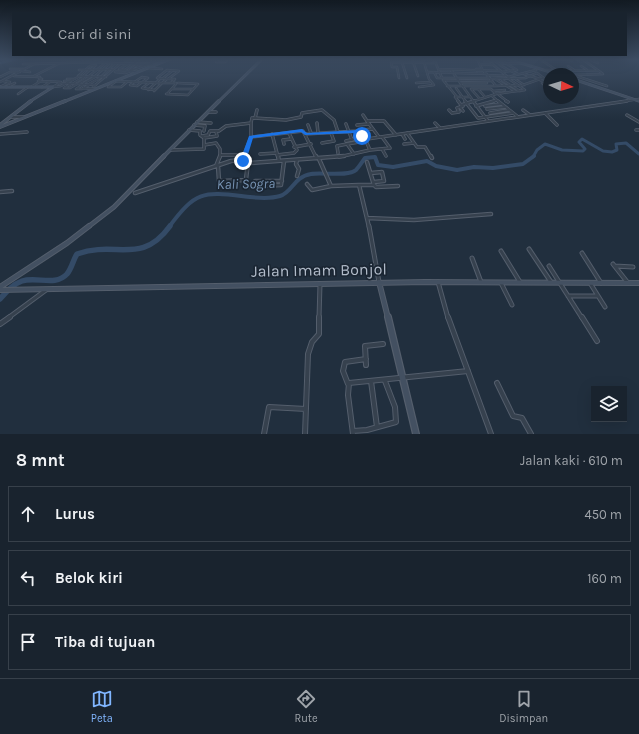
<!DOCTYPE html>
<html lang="id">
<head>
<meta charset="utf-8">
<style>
  body { margin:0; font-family:Karla,sans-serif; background:#222b36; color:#f1f3f6 }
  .controls { position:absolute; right:12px; bottom:12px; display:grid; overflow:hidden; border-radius:0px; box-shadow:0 4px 16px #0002 }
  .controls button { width:36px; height:36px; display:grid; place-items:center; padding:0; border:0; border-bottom:1px solid #37404a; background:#19232e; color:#f1f3f6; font:20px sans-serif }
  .compass { position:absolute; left:543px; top:68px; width:36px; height:36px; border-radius:50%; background:#19232e; box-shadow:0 4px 16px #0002; rotate:94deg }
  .stop { position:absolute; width:12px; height:12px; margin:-9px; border:3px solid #1a73e8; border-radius:50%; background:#fff }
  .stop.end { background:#1a73e8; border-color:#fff; box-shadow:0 1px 4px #0008 }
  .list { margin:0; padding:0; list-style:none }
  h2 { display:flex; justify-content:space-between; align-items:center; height:52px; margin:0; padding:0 16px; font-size:17px }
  h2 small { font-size:13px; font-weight:400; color:#9fa4aa }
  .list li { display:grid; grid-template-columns:26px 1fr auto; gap:12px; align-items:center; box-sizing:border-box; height:56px; margin:0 8px 8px; padding:0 8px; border:1px solid #37404a; border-radius:0px }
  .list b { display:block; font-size:15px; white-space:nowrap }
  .list em { font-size:13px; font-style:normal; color:#9fa4aa }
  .icon { flex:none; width:22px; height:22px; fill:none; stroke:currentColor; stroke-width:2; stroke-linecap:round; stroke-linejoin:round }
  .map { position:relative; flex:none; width:639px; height:434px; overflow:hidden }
  .search { position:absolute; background:#19232e; box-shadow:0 4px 16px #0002; left:12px; right:12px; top:12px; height:44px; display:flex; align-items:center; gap:10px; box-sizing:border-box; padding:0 14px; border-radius:0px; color:#9fa4aa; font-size:15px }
  .sheet { height:244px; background:#19232e }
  nav { display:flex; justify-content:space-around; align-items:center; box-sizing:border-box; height:56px; border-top:1px solid #37404a; background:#19232e; font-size:11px; color:#9fa4aa }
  nav a { display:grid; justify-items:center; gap:2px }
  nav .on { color:#81b6ff }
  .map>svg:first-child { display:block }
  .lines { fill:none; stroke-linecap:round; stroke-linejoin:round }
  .river-far3 { stroke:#344b67; stroke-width:2.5 }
  .river-far2 { stroke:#344b67; stroke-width:3 }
  .river-far1 { stroke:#344b67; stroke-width:4 }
  .river { stroke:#344b67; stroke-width:5.5 }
  .street-far4-casing { stroke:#545e6c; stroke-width:2.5 }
  .street-far3-casing { stroke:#545e6c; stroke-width:3.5 }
  .street-far2-casing { stroke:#545e6c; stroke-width:4.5 }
  .street-far1-casing { stroke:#545e6c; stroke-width:5 }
  .street-casing { stroke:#545e6c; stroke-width:6 }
  .secondary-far4-casing { stroke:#545e6c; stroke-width:3 }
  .secondary-far3-casing { stroke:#545e6c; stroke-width:4 }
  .secondary-far2-casing { stroke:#545e6c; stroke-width:5 }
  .secondary-far1-casing { stroke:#545e6c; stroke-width:6 }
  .secondary-casing { stroke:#545e6c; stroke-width:8 }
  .street-far4 { stroke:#36414e; stroke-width:1.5 }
  .street-far3 { stroke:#36414e; stroke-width:2 }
  .street-far2 { stroke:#36414e; stroke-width:2.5 }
  .street-far1 { stroke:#36414e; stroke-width:3 }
  .street { stroke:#36414e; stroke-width:4 }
  .secondary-far4 { stroke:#435061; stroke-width:2 }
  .secondary-far3 { stroke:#435061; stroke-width:2.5 }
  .secondary-far2 { stroke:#435061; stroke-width:3 }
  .secondary-far1 { stroke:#435061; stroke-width:4 }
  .secondary { stroke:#435061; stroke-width:5.5 }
  .route { fill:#1a73e8 }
  .labels { text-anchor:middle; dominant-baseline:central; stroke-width:3.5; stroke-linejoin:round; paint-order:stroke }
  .water-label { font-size:14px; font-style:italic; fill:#7793b3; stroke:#1b2633 }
  .near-street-label { font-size:16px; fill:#b1bbc9; stroke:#1b2633 }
</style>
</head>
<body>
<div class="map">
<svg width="639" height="434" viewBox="0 0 639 434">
  <rect width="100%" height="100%" fill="#212f3e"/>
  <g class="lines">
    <path class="river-far3" d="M 27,59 L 53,59
      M 0,63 L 17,59"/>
    <path class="river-far2" d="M 533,157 L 537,150 L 545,144 L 562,150 L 583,151 L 585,149 L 579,142 L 582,139 L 603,151 L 612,152 L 617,150 L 616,144 L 626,143 L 639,154"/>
    <path class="river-far1" d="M 169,227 C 197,189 204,192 250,197 C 259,198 270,199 280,196 C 293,192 293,177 311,174 C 322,172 348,177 356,170 C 359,167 362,162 365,158 L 375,157 L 378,165 L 393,167 L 427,161 L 436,166 L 457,170 L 474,167 L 493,168 L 523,164 L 534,156"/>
    <path class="river" d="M 0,299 C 6,292 13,284 22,281 C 37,276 55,287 67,274 C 72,268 73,260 77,254 C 116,240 141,266 170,226"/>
    <g class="street-far4-casing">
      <path id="street-far4" d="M 134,59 L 137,59
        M 158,59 L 156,60 L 163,59
        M 218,59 L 216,62 L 225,62 L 228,59
        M 401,59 L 407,78
        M 412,59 L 418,76
        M 434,59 L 442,78
        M 477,59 L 482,69 L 496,86 L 518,85
        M 540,59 L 556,70
        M 568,59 L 572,61
        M 589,59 L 598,63
        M 617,59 L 621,60
        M 141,60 L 151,60
        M 125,61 L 153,62
        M 484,61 L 502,61 L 517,70
        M 81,62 L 90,59
        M 94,62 L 104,59
        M 496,62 L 500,64 L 521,63
        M 491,63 L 509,78
        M 23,64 L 33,64
        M 128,64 L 119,69 L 125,70 L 136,62
        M 480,64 L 492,65
        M 500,65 L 510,71
        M 568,66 L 574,70
        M 581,66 L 587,70
        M 148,68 L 162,69
        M 10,69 L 25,69
        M 439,69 L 500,71
        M 79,70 L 114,69
        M 130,70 L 138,64
        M 132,70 L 158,61 L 163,62
        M 167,70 L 179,71 L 168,79 L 157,78 Z
        M 451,70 L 474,102
        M 546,70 L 599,71 L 582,59
        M 22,71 L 30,72
        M 117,71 L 131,71 L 125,73 L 115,72 Z
        M 131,71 L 137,72
        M 477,71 L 476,69 L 482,69
        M 511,71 L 518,74
        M 428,72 L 487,74
        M 434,72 L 437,78 L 490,78
        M 502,72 L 517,70
        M 537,73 L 549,82
        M 524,74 L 540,79
        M 488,75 L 505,76
        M 573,75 L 603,74 L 599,71
        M 14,76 L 40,77 L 39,78 L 42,79 L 38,81
        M 34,76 L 60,63
        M 80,76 L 78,76 L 90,66 L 96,65
        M 83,76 L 96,65
        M 89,76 L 104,64
        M 576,76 L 607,86
        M 0,77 L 10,72 L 20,72
        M 94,77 L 109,64
        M 142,77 L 148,78 L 137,86 L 130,85 Z
        M 508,77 L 536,70
        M 399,78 L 397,67 L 392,67 L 391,62 L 436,63
        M 67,79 L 74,79
        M 162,79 L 172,71
        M 167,79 L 162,83 L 176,83
        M 168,79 L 175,79 L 171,83
        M 491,79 L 525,78 L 537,73
        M 495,79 L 515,91
        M 515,79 L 524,85
        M 502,80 L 520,91
        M 540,80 L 549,84
        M 64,81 L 70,81
        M 115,81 L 162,83
        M 0,82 L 34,64 L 93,62 L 154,65
        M 115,82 L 108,87 L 121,87 L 127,82
        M 60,83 L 96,85
        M 74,83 L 84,77
        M 79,83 L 90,77
        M 84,83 L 95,77
        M 149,83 L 142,88 L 154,90
        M 178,83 L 198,84
        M 416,83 L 430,82
        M 460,83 L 487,83
        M 542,83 L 548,88
        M 71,84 L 64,88 L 70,88 L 77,84
        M 84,84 L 76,89 L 82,89 L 89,85
        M 89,84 L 100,78 L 114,64
        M 447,86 L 496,86
        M 520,86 L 543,78
        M 0,87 L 10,82 L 3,81
        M 6,87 L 15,83
        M 31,87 L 41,81 L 61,82 L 53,87
        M 42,87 L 50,82
        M 53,87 L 61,86 L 80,76 L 106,77
        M 93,87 L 121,63
        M 419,87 L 434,85 L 429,79 L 423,59
        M 83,88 L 94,89
        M 456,88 L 466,102
        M 172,89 L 193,89
        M 478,89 L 485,97
        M 148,90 L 160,79
        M 154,91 L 162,83
        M 493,91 L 505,90
        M 18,94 L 28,87
        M 166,94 L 188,95 L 198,84
        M 167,94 L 176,84
        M 499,95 L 508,102
        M 492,96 L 499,102
        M 457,97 L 443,80 L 492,81
        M 480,99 L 471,89 L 491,89 L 496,94
        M 459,102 L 455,97 L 470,97
        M 471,102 L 496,94 L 525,90 L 509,79
        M 491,102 L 497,100
        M 620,102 L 639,99"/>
    </g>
    <g class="street-far3-casing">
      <path id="street-far3" d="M 458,101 L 461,105 L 474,101
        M 465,101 L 467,103
        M 473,101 L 488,121
        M 498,101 L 517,116
        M 506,101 L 508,102
        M 467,104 L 478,118 L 513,113
        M 476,106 L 494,101
        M 485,106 L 501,104
        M 460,107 L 463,111
        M 487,109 L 505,107
        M 449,110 L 452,113 L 459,112 L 457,108 L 463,106
        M 523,110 L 530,115
        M 208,112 L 216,112
        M 490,113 L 509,110
        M 545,113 L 557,125
        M 363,115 L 367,121
        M 627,115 L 639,122
        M 12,117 L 23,117
        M 255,118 L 257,110
        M 197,122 L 211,123
        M 251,123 L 252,118 L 286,120 L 301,117 L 302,113 L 322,110 L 334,120 L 338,132
        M 317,123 L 318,133
        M 435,123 L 440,128
        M 346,124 L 352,140
        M 194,125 L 205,126 L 204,131
        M 308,125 L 311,133
        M 357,125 L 368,124
        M 636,130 L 639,130
        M 357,131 L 372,129
        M 289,133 L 297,150 L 294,153
        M 407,133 L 417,147 L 425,147 L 431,157
        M 0,134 L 27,132
        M 272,134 L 278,157
        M 305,134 L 357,131 L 366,140
        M 402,134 L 405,139
        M 202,136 L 208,135 L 210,131 L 219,131 L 226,126 L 251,123 L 251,137 L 243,157
        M 251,137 L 303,131 L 316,157
        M 379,137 L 367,121 L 384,121 L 396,135
        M 204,138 L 217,136 L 216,131
        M 346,141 L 363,137
        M 322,143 L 334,141 L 331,133
        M 284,144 L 283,140 L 291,139
        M 404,144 L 414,143
        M 204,145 L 216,143 L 220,149 L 220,157
        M 294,147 L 311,144
        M 382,149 L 386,156
        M 170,150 L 204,149 L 204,138 L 200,135 L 200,131 L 189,130
        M 370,150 L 390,148 L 382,137
        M 338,153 L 337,146 L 347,144
        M 260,154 L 277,153
        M 354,154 L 347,144 L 359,142
        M 221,155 L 244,155
        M 277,155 L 294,153
        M 339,157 L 370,150 L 366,141 L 367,139 L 627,101"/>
    </g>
    <g class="street-far2-casing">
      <path id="street-far2" d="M 278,156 L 279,161
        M 316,156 L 317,158
        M 431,156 L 432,158
        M 319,159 L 331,186 L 359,185 L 369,227
        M 242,160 L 244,156
        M 297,160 L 296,164 L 299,169 L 297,176
        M 248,163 L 245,187 L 281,185 L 284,161
        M 216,166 L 220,156
        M 218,166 L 219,181 L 247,180
        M 371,173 L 382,172 L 384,181 L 374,182
        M 255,181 L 282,181
        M 307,184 L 312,190 L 331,186
        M 359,185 L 374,185 L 367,162
        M 374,185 L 376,187 L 398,186
        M 0,192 L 12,191
        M 135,193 L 231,161 L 241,160 L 251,163 L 344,156
        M 367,218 L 414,220 L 491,214"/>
    </g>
    <g class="street-far1-casing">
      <path id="street-far1" d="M 369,226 L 379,282
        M 529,249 L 551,282
        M 501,251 L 520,282
        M 582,253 L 601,283
        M 472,258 L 481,282
        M 613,264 L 628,283
        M 549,266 L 582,318
        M 615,266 L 633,267
        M 438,282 L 448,318
        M 501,283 L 512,305
        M 590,283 L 605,307
        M 568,296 L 598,296
        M 8,318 L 46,290
        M 319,318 L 320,284"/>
    </g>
    <g class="street-casing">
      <path id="street" d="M 448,317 L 491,434
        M 582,317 L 597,341
        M 0,324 L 10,317
        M 366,365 L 365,346 L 383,344
        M 371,381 L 377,427
        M 497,383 L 513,416 L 522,418 L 531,434
        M 348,384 L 343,371 L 345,362 L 366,359
        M 353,431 L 367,430 L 396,422 L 395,407 L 385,381
        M 264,434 L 269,407 L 306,409
        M 305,434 L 308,354 L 312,342 L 319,334 L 319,317
        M 353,434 L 348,395 L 349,383 L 468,371"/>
    </g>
    <g class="secondary-far4-casing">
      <path id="secondary-far4" d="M 507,59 L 557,74
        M 573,79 L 639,101
        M 0,87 L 53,87 L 29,102
        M 63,102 L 170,59
        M 218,102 L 262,59"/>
    </g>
    <g class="secondary-far3-casing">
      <path id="secondary-far3" d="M 0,125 L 31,101
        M 0,127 L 65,101
        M 163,157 L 219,101"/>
    </g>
    <g class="secondary-far2-casing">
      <path id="secondary-far2" d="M 88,227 L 114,207 L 164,156"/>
    </g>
    <g class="secondary-far1-casing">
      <path id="secondary-far1" d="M 379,282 L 388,318
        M 0,287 L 67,243 L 89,226
        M 0,290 L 425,282 L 639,283"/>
    </g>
    <g class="secondary-casing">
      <path id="secondary" d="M 388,317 L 416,434"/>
    </g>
    <use href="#street-far4" class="street-far4"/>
    <use href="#street-far3" class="street-far3"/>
    <use href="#street-far2" class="street-far2"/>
    <use href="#street-far1" class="street-far1"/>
    <use href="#street" class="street"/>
    <use href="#secondary-far4" class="secondary-far4"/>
    <use href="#secondary-far3" class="secondary-far3"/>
    <use href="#secondary-far2" class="secondary-far2"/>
    <use href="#secondary-far1" class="secondary-far1"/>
    <use href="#secondary" class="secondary"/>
  </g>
  <linearGradient id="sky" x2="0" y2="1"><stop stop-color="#121a22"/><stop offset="0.5" stop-color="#3d4d63"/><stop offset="1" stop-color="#3d4d63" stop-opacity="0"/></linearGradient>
  <rect width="639" height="119" fill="url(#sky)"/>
  <path class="route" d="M 302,129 L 307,133 L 357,130 L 364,136 L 360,137 L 356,133 L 305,135 L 301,132 L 253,138 L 246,161 L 243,162 L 240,161 L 249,136 Z"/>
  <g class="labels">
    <g class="water-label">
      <text transform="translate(246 184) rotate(-1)">Kali Sogra</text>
    </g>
    <g class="near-street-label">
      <text transform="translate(319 270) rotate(-1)">Jalan Imam Bonjol</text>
    </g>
  </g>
</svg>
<div class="controls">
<button><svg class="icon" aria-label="layers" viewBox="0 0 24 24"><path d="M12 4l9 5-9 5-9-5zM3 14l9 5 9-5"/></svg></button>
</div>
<svg class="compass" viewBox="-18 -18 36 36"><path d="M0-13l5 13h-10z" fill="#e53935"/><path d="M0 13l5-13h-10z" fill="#9fa4aa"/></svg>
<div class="stop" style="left:362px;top:136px"></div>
<div class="stop end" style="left:243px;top:161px"></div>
<div class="search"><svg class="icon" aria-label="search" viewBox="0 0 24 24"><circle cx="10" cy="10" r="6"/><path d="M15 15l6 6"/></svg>Cari di sini</div>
</div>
<section class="sheet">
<h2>8 mnt<small>Jalan kaki · 610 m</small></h2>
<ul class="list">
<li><svg class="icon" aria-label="ahead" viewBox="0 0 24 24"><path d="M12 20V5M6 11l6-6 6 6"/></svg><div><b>Lurus</b></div><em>450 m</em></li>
<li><svg class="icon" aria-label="left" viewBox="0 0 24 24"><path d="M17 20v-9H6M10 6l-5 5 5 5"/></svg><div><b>Belok kiri</b></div><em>160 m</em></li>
<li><svg class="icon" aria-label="arrive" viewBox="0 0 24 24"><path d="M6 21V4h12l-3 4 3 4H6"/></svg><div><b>Tiba di tujuan</b></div></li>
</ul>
</section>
<nav>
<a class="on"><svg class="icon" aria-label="map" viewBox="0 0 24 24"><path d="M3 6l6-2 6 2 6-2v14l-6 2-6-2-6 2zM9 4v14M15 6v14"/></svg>Peta</a>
<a><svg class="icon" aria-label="directions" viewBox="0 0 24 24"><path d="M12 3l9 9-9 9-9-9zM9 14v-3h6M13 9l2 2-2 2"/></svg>Rute</a>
<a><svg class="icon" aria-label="saved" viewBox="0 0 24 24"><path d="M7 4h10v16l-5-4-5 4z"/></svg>Disimpan</a>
</nav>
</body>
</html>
